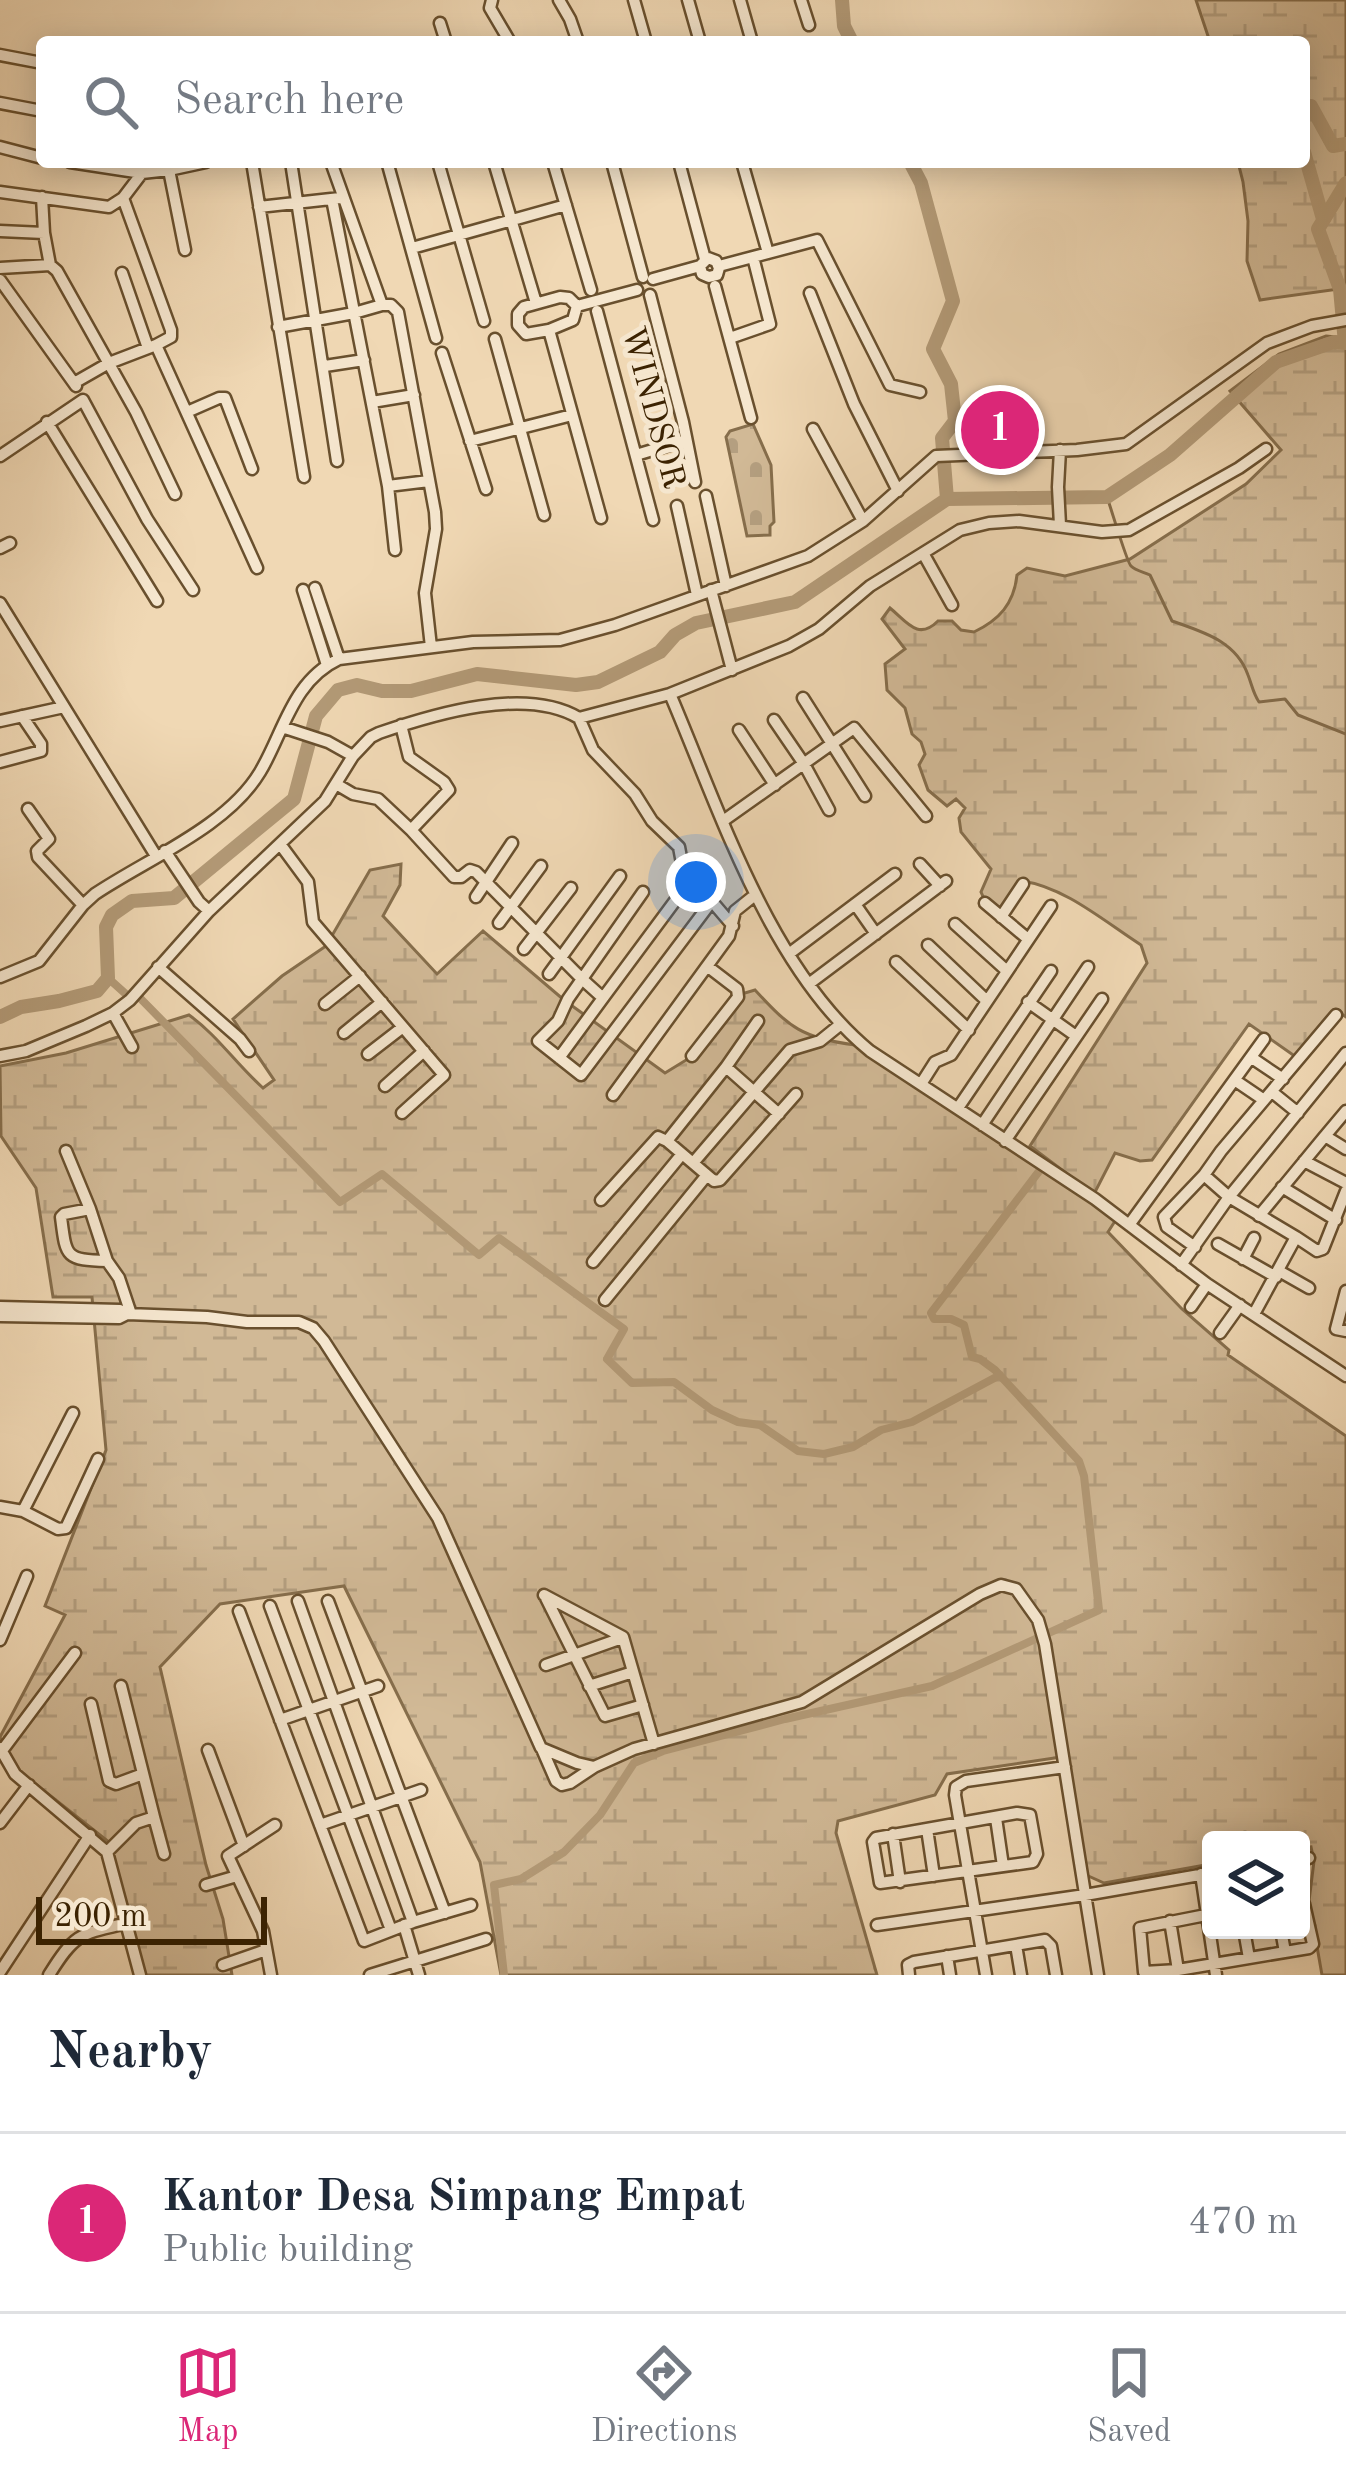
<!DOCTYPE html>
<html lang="en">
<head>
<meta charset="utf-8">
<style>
  body { margin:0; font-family:"Old Standard TT",serif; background:#f6f6f7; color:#1f2937 }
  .controls { position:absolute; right:36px; bottom:36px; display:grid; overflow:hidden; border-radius:12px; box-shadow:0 6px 30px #0003 }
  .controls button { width:108px; height:108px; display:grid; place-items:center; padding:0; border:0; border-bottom:3px solid #e0e1e3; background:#fff; color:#1f2937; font:60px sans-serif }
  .scale { position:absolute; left:36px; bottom:30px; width:231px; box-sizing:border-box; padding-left:12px; border:6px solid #3c2302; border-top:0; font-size:33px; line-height:42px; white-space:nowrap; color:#3c2302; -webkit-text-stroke:9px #f5e6ce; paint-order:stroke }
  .you { position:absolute; left:696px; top:882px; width:42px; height:42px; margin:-30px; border:9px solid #fff; border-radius:50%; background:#1a73e8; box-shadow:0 0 0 18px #1a73e833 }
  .badge { display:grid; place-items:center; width:78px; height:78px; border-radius:50%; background:#db2777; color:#fff; font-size:39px; font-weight:700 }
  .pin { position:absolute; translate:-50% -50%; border:6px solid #fff; box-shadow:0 3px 12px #0006 }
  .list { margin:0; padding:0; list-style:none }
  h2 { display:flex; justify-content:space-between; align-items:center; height:156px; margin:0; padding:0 48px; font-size:51px }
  h2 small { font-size:39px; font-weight:400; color:#747a83 }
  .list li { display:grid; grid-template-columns:78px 1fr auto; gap:36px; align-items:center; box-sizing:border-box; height:180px; padding:0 48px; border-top:3px solid #e0e1e3 }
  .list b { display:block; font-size:45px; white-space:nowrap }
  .list p { margin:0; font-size:39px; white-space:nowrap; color:#747a83 }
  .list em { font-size:39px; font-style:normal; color:#747a83 }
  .icon { flex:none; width:66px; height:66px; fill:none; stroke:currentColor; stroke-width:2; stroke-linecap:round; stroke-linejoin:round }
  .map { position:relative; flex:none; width:1346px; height:1975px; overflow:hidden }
  .search { position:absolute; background:#fff; box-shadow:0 6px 30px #0003; left:36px; right:36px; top:36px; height:132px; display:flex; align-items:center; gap:30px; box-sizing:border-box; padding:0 42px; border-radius:12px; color:#747a83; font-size:45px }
  .sheet { height:336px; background:#fff }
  nav { display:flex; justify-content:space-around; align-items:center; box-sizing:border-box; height:168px; border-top:3px solid #e0e1e3; background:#fff; font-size:33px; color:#747a83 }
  nav a { display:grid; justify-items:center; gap:6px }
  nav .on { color:#db2777 }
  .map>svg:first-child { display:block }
  .wetland { fill:url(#wetland-marsh); stroke:#866e4c; stroke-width:3 }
  .cemetery { fill:url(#cemetery-stones); stroke:#866e4c; stroke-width:3 }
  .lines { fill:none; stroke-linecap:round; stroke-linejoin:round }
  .stream { stroke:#836a48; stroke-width:3 }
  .canal { stroke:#b39a77; stroke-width:8 }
  .river { stroke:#b39a77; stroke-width:14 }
  .minor-casing { stroke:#69502e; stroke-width:15 }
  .minor { stroke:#f5e6ce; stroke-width:10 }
  .labels { text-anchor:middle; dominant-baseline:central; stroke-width:10; stroke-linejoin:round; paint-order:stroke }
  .street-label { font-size:33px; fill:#3c2302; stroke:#f5e6ce }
</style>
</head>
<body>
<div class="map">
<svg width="1346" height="1975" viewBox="0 0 1346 1975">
  <defs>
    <pattern id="wetland-marsh" width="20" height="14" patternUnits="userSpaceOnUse" patternTransform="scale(3)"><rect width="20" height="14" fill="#d1b996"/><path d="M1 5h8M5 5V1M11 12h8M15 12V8" fill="none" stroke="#b49f80"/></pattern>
    <pattern id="cemetery-stones" width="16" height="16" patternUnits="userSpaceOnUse" patternTransform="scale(3)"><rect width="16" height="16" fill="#d1b996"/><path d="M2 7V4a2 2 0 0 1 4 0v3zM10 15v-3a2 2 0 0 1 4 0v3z" fill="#b49f80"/></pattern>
  </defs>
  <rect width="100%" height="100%" fill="#f0d8b4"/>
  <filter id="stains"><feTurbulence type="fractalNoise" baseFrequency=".00167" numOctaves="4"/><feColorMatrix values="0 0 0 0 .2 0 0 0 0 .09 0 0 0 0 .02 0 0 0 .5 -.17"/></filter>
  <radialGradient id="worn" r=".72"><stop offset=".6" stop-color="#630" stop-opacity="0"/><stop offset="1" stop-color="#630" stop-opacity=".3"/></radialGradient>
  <path class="wetland" d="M 1196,0 L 1346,0 L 1346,288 L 1260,300 L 1247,261 L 1248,221 L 1243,182 L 1238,162 L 1304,162 L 1304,42 L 1210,42 Z
    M 1326,336 L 1346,338 L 1346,1017 L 1339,1012 L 1296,1057 L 1249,1024 L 1152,1160 L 1140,1161 L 1115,1153 L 1094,1194 L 1030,1146 L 1147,963 L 1141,945 C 1105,922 1065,887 1022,881 L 1006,903 L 996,910 L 986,903 L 981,892 L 991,869 L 961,832 L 959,818 L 965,808 L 956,799 L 947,806 L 928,790 L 919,765 L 925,754 L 921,742 L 912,734 L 905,708 L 887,690 L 885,664 L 905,649 L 882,619 L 890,608 C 907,622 918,641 938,621 L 952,621 L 961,630 L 974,632 C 999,620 1014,604 1017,575 L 1027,568 L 1065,576 L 1130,559 L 1246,484 L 1281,450 L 1230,391 L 1279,354 Z
    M 401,864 L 400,885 L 383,916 L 437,974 L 483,931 L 564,1000 L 665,1073 L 696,1054 L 738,995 L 755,990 C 790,1028 802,1038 855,1045 L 1117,1218 L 1108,1232 L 1182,1309 L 1229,1350 L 1228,1355 L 1346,1436 L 1346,1975 L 1322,1975 L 1309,1901 L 1314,1861 L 1311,1847 L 1301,1848 L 1301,1840 L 1211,1840 L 1211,1864 L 1104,1883 L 1084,1874 L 1068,1756 L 947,1774 L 935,1795 L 838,1821 L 836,1833 L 877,1975 L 501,1975 L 480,1862 L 344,1586 L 220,1604 L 160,1667 L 206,1865 L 223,1919 L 232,1975 L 144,1975 L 109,1842 L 9,1763 L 0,1737 L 65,1615 L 45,1606 L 106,1450 L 92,1297 L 53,1297 L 36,1188 L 1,1136 L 0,1066 L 66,1053 L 189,1015 C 217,1035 237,1065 263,1088 L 274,1080 L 233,1019 L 282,976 L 326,946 L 370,870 Z"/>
  <path class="cemetery" d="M 753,424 L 771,465 L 774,522 L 770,526 L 770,535 L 747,536 L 726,437 L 730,431 Z"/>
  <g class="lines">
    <path class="stream" d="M 1107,497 C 1111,508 1127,563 1131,566 C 1136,571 1144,572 1150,575 L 1172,621 C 1203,632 1236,641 1248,675 C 1252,685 1253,693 1259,702 L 1285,699 L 1298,715 L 1346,734"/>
    <path class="canal" d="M 108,978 L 128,996 L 138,996 L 340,1202 L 382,1174 L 479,1255 L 499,1238 L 624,1329 L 607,1359 L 632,1383 L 674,1382 L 712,1410 L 738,1422 L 760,1425 L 798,1451 L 824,1454 L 853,1447 L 881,1430 L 912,1422 L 1000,1375
      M 504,1975 L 494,1885 L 521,1879 L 564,1852 L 600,1815 L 634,1763 L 663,1751 L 785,1719 L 932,1686 L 1099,1610 L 1084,1476 L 1079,1461 L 995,1370 L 980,1359 L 972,1357 L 964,1325 L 951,1319 L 934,1319 L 931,1313 L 1040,1170"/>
    <path class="river" d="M 842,0 L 844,26 L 852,42
      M 1304,106 L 1311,106 L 1333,146 L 1346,144
      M 1304,152 L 1323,219
      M 910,162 L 921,183 L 953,301 L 933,349 L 951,384 L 955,421 L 942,438 L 947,499
      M 1345,343 L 1340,289 L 1318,229 L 1346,183
      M 0,1017 L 21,1007 L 59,1001 L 97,991 L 108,978 L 106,927 L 112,915 L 132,901 L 174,898 L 294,799 L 316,716 L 338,690 L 357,685 L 382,691 L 411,691 L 477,674 L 576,685 L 598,682 L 660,652 L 675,635 L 696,623 L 795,602 L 947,499 L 1107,497 L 1170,455 L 1276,362 L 1334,342 L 1346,343"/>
    <g class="minor-casing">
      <path id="minor" d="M 492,0 L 490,8 L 510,42
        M 559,0 L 570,19 L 578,42
        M 634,0 L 646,42
        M 688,0 L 700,42
        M 740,0 L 752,42
        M 801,0 L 809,25
        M 440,23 L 446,42
        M 0,55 L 42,63
        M 0,103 L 42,111
        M 0,147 L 42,158
        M 70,162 L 142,173 L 169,170 L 185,250
        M 252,162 L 304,477
        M 291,162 L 337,461
        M 331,162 L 382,305
        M 438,162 L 484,321
        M 494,162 L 536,303
        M 553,162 L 591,290
        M 612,162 L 643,277
        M 679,162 L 705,259
        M 742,162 L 768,253
        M 388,165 L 436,338
        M 169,170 L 206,162
        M 0,192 L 109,207 L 123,198 L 142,173
        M 42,197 L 44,233 L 50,265
        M 123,198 L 171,330 L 171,337 L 156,345
        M 332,199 L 388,486 L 429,481
        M 259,207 L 340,198
        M 0,231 L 44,233
        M 412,248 L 566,205
        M 719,266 L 817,240 L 890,385 L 920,392
        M 0,268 L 50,265 L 57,271 L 136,412 L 175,494
        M 122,273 L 148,348
        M 653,279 L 700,266 L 708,258 L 716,261 L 719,268 L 717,275 L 709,277 L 702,274 L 700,266
        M 0,280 L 76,386
        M 715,286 L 751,418
        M 810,293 L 854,404 L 898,491
        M 650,295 L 683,422 L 695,482
        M 577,306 L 573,320 L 549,330 L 526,334 L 518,325 L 518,314 L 524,307 L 560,297 L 569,298 L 577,306 L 637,290
        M 597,311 L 653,520
        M 278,327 L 354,313 L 382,305 L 391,305 L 398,312 L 435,512 L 436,529 L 425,593 L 431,647
        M 549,330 L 601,518
        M 730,338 L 770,324 L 753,257
        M 495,339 L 544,515
        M 442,353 L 486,489
        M 325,366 L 364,360
        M 74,383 L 109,363 L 156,345 L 257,568
        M 372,402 L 414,395
        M 187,412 L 219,398 L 225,398 L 252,469
        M 47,422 L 157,601
        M 813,429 L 863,521
        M 470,441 L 572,415
        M 636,455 L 686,440
        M 0,456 L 83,400 L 147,519 L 193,590
        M 388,486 L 395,550
        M 706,496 L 726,586
        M 677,506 L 697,595
        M 1060,525 L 1058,487 L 1060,450
        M 0,548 L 10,543
        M 923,553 L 952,605
        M 315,588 L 339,659
        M 303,590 L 327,665
        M 711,590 L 732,670
        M 0,603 L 156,856
        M 670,694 C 720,811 770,969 870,1051 L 1095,1199 L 1207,1284 L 1346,1376
        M 803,698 L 865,796
        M 579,718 L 593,750 L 635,794 L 652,821 L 679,847 L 682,863 L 692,878 L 733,926
        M 774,720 L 804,764 L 829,810
        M 0,721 L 64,707
        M 401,725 L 409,757 L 444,782 L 449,790 L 411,830
        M 282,727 L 328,742 L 353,756
        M 739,730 L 775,785
        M 0,762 L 41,751 L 41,744 L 22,716
        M 336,784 L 353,794 L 378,799 L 411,830 L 454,877 L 461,877 L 470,870 L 476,872 L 582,979 L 568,999 L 558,1021 L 538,1041 L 581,1075 L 712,901
        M 28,809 L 49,839 L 37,851 L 38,857 L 83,905
        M 723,821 L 854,728 L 926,816
        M 280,844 L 308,882 L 313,922 L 444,1075 L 402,1113
        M 165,851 L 199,902 L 209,911
        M 920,864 L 940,886
        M 643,892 L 582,979 L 603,998 L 692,878
        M 476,897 L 512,843
        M 985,903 L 1028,939
        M 855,904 L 876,934
        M 1001,917 L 1023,884
        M 499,923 L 541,866
        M 955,924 L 1007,971
        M 928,945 L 987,1001
        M 524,949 L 571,888
        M 790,953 L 895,874
        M 896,962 L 969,1030
        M 158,967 L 240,1039 L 249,1051
        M 549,974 L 620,876
        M 0,977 L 39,961 L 83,905 L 95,894 C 147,859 227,827 260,772 C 284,732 292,681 339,659 L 473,642 L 560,640 L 615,625 L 808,556 L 863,521 L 936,456 L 1077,450 L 1126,444 L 1267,343 L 1312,326 L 1346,320
        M 810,983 L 946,881
        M 1028,1002 L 1076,1036
        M 325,1004 L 360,976
        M 113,1013 L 132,1047
        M 344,1033 L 382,1002
        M 368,1054 L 403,1027
        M 0,1056 L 26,1051 L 86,1026 L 113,1013 L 130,1000 L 209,911 L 325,801 L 353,756 L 371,737 L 379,733 C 434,714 526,686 579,718 L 670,694 L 789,646 L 819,629 L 870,586 L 960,530 L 989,523 L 1019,521 L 1102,532 L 1129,530 L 1239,468 L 1266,449
        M 692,1056 L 738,997 L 737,989 L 707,966
        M 559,1058 L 603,998
        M 1252,1058 L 1283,1079
        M 726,1067 L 779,1114
        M 1236,1081 L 1264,1100
        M 921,1084 L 935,1062 L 951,1055 L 1051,906
        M 385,1086 L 424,1051
        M 1272,1092 L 1298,1113
        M 613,1095 L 729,936 L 735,911 L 755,895
        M 958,1108 L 1051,971
        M 982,1125 L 1088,967
        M 1325,1136 L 1346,1111
        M 667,1141 L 726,1067 L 758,1021
        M 1005,1141 L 1102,999
        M 66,1151 L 90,1209 L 107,1261 L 119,1278 L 131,1314
        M 1304,1161 L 1346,1183
        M 693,1163 L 790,1050 L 820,1041 L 841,1024
        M 1204,1175 L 1229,1197 L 1296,1237 L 1254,1314
        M 1282,1187 L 1336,1220
        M 601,1200 L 658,1137 L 667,1141 L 714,1181 L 720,1180 L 796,1094
        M 90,1209 L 64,1214 L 61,1217 C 66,1257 65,1260 107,1261
        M 1259,1216 L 1325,1136 L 1346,1149
        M 1129,1225 L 1264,1039
        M 1296,1237 L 1317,1251 L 1323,1249 L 1346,1191
        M 1218,1244 L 1276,1277
        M 1195,1247 L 1167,1227 L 1164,1217 L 1204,1175 L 1221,1151 L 1336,1015
        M 1243,1259 L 1254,1238
        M 593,1262 L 682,1154
        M 1181,1265 L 1229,1197 L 1346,1053
        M 1279,1271 L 1309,1288
        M 1346,1291 L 1336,1329 L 1346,1331
        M 605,1300 L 707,1175
        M 0,1307 L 120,1310 L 127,1314 L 207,1317 L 247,1322 L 299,1322 L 313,1328 L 324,1341 L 438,1518 L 541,1748 L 577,1763 L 594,1767 L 634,1749 L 802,1702 L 980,1594 L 1001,1585 L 1016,1589 L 1038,1620 L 1045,1644 L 1098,1975
        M 1191,1307 L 1207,1284
        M 0,1316 L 119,1318 L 127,1314
        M 1220,1333 L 1240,1305
        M 0,1507 L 23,1511 L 58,1529 L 66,1528 L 98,1459
        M 23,1511 L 73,1413
        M 544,1595 L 623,1637 L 654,1744
        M 546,1598 L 605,1716 L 643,1705
        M 328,1601 L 445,1913
        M 270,1606 L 391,1930
        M 239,1611 L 364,1941 L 413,1922 L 298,1601
        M 0,1640 L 27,1576
        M 546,1665 L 622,1638
        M 589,1686 L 633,1672
        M 91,1704 L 109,1781 L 116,1784 L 143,1774
        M 280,1720 L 378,1686
        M 0,1748 L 15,1774 L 107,1852 L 140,1975
        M 542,1749 L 556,1781 L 562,1785 L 570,1783 L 594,1767
        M 208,1750 L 244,1846
        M 1,1752 L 75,1653
        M 1017,1813 L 1030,1815 L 1037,1854 L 1033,1862 L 880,1883 L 873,1842 L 876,1838 Z
        M 154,1817 L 164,1854
        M 996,1818 L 1003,1866
        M 0,1823 L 29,1785
        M 320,1825 L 421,1790
        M 927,1829 L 934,1876
        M 893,1834 L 900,1882
        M 107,1852 L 136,1823 L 154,1817 L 121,1686
        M 1301,1859 L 1309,1858
        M 1201,1874 L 1216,1975
        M 206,1885 L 237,1876
        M 1211,1914 L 1140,1928 L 1144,1972 L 1178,1970 L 1309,1948 L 1313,1944 L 1304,1904 L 1301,1901
        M 1170,1921 L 1178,1970
        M 413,1922 L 471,1905
        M 404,1925 L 419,1975
        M 877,1925 L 1085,1895 L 1211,1873
        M 1244,1930 L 1249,1958
        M 1281,1930 L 1285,1952
        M 1016,1945 L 1021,1975
        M 947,1956 L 950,1975
        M 223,1965 L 266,1950
        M 0,1972 L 90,1835
        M 49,1975 C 75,1933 80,1934 127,1923
        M 271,1975 L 263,1931 L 228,1856 L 275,1825
        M 370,1975 L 486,1939
        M 909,1975 L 908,1965 L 914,1962 L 1045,1940 L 1051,1946 L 1056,1975
        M 986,1975 L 955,1795 L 956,1787 L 966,1781 L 1065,1767"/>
    </g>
    <use href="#minor" class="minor"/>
  </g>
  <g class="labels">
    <g class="street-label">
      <text transform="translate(652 408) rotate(75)">WINDSOR</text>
    </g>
  </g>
  <rect width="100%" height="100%" filter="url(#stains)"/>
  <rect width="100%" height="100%" fill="url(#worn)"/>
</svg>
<div class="controls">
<button><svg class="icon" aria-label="layers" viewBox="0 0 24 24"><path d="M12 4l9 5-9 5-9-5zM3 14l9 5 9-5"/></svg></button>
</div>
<div class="scale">200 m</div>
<div class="you"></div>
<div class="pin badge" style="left:1000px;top:430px">1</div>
<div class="search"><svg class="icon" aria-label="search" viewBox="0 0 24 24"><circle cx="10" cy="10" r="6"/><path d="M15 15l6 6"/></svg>Search here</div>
</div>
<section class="sheet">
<h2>Nearby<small></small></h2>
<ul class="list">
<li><span class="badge">1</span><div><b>Kantor Desa Simpang Empat</b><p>Public building</p></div><em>470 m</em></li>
</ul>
</section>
<nav>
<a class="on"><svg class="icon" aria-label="map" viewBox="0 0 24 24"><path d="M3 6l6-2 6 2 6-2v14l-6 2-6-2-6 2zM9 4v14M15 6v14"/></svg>Map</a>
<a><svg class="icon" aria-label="directions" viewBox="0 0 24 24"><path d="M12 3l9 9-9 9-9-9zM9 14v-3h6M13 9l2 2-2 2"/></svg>Directions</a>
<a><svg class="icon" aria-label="saved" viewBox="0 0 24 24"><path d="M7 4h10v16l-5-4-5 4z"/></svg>Saved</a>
</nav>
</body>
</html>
